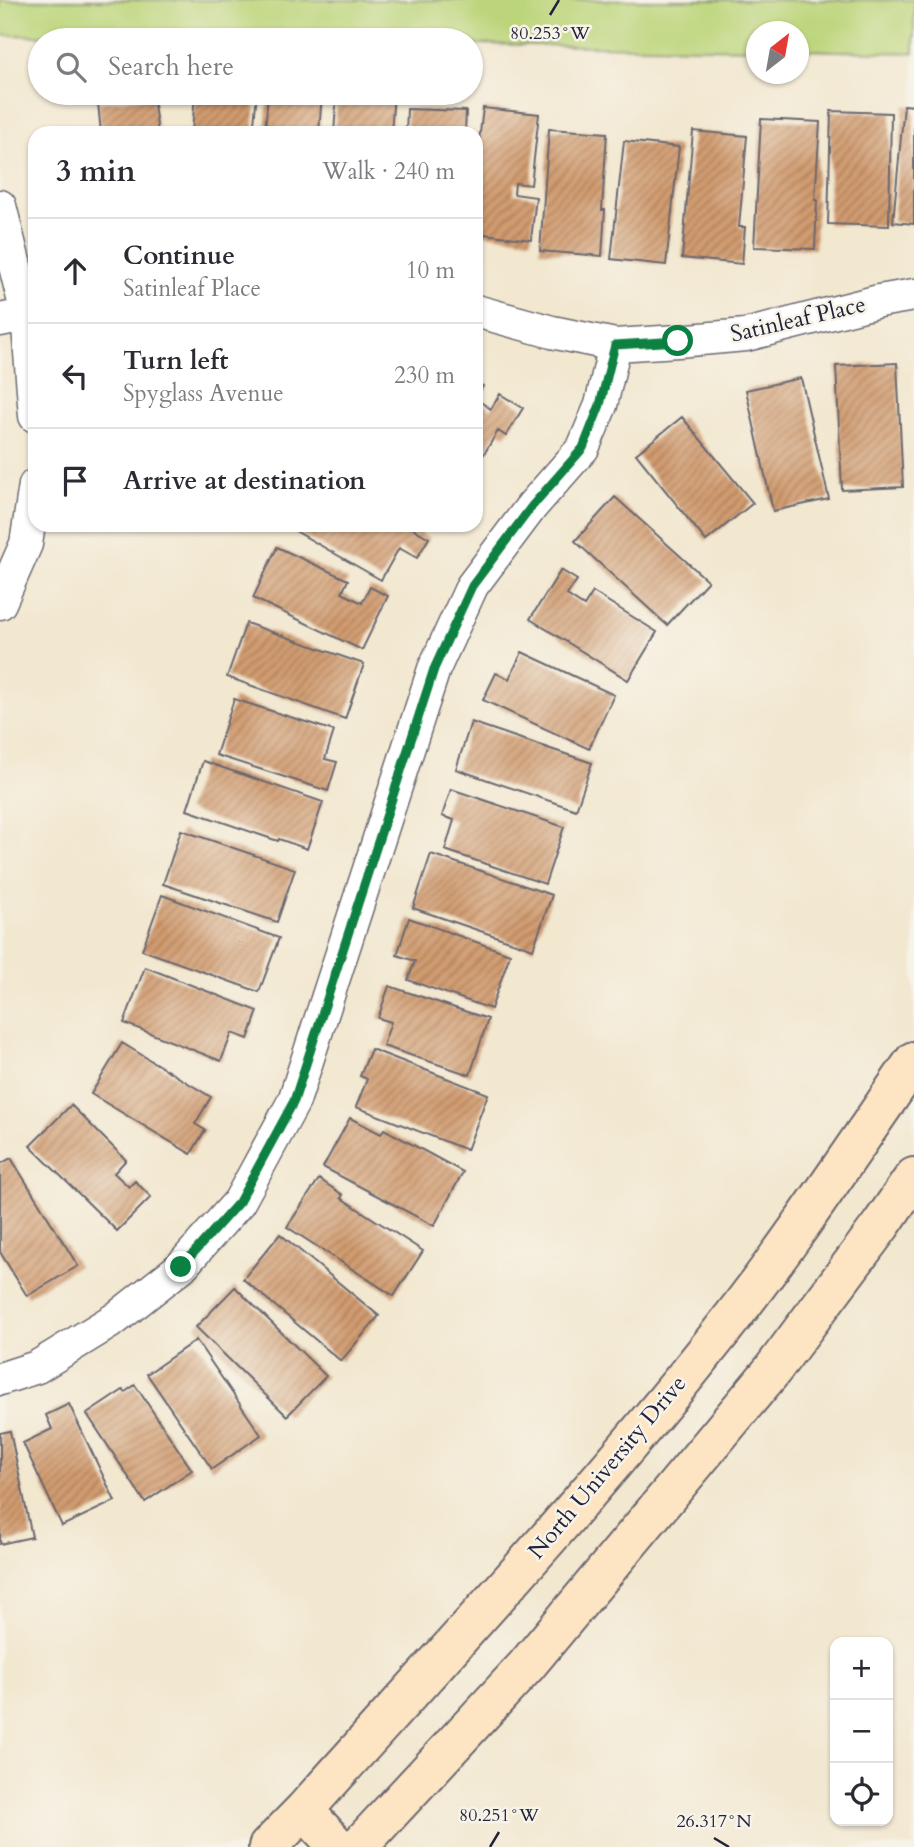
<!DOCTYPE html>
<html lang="en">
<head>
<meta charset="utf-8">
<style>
  body { margin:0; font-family:Cardo,serif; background:#f2f2f3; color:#2b2b33 }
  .controls { position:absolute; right:21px; bottom:21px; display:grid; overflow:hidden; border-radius:14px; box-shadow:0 2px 5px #0004 }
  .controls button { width:63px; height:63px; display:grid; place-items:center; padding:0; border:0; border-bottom:2px solid #e1e1e2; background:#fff; color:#2b2b33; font:35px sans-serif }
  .compass { position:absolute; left:746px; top:21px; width:63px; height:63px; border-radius:50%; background:#fff; box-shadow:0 2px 5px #0004; rotate:31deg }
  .stop { position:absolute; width:21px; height:21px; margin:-16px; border:5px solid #0b8043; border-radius:50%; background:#fff }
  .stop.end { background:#0b8043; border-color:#fff; box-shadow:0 2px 7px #0008 }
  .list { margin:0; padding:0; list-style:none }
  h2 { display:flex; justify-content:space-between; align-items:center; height:91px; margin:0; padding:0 28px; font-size:30px }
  h2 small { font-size:23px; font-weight:400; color:#7c7c81 }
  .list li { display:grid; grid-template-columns:46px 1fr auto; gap:21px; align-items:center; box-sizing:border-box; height:105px; padding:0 28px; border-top:2px solid #e1e1e2 }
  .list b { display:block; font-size:26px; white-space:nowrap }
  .list p { margin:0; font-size:23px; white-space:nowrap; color:#7c7c81 }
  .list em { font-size:23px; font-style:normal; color:#7c7c81 }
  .icon { flex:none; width:38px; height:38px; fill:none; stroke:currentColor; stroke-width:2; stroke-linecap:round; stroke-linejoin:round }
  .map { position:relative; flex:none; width:914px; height:1847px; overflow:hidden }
  .search { position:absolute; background:#fff; box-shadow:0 2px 5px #0004; left:28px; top:28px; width:455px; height:77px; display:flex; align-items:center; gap:18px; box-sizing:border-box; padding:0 24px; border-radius:38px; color:#7c7c81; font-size:26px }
  .panel { position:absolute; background:#fff; box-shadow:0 2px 5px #0004; left:28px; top:126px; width:455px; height:406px; border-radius:21px }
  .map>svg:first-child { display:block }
  .grass { fill:#bcd57a; stroke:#6f7c5a; stroke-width:2 }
  .building { fill:url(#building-hatch) }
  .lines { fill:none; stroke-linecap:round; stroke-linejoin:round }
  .minor-casing { stroke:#6b676f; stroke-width:35 }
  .secondary-casing { stroke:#6b676f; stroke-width:42 }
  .minor { stroke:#fff; stroke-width:32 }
  .secondary { stroke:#fde5c4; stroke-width:38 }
  .route { stroke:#0b8043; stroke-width:9 }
  .ticks { fill:none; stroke:#22223b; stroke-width:2.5 }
  .labels { text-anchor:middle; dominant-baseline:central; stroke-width:5; stroke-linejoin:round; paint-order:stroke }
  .street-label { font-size:23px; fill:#22223b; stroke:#f7f3e8 }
  .ticks-label { font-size:18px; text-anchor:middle; fill:#22223b; stroke:#f7f3e8; stroke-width:5; stroke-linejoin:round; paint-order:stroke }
</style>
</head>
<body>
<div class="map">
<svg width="914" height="1847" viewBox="0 0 914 1847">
  <defs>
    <pattern id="building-hatch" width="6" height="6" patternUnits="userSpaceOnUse" patternTransform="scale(1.75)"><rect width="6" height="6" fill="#d19b6f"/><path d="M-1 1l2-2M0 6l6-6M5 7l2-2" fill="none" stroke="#a97e5c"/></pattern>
  </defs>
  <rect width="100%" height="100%" fill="#f7f3e8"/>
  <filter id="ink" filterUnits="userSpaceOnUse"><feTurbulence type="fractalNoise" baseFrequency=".0143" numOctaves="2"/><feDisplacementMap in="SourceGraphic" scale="14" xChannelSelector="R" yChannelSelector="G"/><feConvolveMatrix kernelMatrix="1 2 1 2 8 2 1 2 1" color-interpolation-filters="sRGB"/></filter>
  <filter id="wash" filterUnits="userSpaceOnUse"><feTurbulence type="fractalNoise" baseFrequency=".00686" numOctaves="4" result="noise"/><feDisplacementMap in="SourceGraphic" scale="28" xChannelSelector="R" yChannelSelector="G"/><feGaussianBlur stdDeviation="1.57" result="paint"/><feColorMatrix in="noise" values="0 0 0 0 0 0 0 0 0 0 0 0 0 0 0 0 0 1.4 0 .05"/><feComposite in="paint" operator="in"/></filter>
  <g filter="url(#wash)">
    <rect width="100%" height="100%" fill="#f2e7cf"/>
    <path class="grass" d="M 0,0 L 914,0 L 914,53 L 799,50 L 799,32 L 757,32 L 756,49 L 471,44 L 471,40 L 282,40 L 2,35 L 0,31 Z"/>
    <g id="blocks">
      <path class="building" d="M 195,93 L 257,93 L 253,133 L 192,133 Z
        M 268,93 L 322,93 L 319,133 L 265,133 Z
        M 337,93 L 394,93 L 391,133 L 334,133 Z
        M 153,97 L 158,133 L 101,133 L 98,103 Z
        M 904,105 L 914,106 L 914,224 L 893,222 Z
        M 483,108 L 539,114 L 531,185 L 515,183 L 514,194 L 536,197 L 531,240 L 476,233 L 476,166 Z
        M 407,109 L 466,111 L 465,133 L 406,133 Z
        M 831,111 L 891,113 L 889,226 L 828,224 Z
        M 761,119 L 820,122 L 815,200 L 817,200 L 815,249 L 754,247 Z
        M 549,129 L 607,133 L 602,210 L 605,210 L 602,256 L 540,251 Z
        M 693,131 L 747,136 L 739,227 L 745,227 L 742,264 L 682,258 Z
        M 624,141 L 679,147 L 666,265 L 611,259 Z
        M 897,363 L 903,487 L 842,490 L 836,366 Z
        M 801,378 L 829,499 L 773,511 L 746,390 Z
        M 476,382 L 483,386 L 476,398 Z
        M 500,394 L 523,408 L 506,436 L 498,431 L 484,454 L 476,449 L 476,399 L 491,409 Z
        M 682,417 L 753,503 L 706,541 L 636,454 Z
        M 615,497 L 708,581 L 667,625 L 575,541 Z
        M 285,525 L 407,525 L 429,538 L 417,558 L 399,548 L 381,580 Z
        M 277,547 L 348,580 L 342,593 L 362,603 L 370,587 L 388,596 L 362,650 L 253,598 Z
        M 561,570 L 577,580 L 567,595 L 584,606 L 593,592 L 657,632 L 628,680 L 530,619 Z
        M 246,623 L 364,664 L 345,719 L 227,677 Z
        M 522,652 L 614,695 L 589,749 L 483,700 L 496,673 L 509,679 Z
        M 234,699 L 334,731 L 325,759 L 337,762 L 328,791 L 216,755 Z
        M 471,722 L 592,763 L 576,810 L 456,769 Z
        M 203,761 L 323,802 L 307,849 L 279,839 L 278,841 L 187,810 Z
        M 451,789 L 564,827 L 545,884 L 445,850 L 454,820 L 442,816 Z
        M 181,830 L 295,869 L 277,922 L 163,884 Z
        M 431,854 L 552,895 L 533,949 L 413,908 Z
        M 162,895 L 279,938 L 259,992 L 142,950 Z
        M 409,918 L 510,954 L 491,1009 L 408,980 L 415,961 L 397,955 Z
        M 145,967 L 258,1011 L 248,1039 L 232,1033 L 221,1061 L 124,1023 Z
        M 389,986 L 488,1019 L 470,1075 L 383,1046 L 391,1022 L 378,1018 Z
        M 122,1043 L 211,1097 L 195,1124 L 205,1130 L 191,1154 L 91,1094 Z
        M 371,1049 L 488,1094 L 467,1150 L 356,1107 L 367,1079 L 360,1076 Z
        M 71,1105 L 126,1160 L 114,1173 L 129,1187 L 135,1181 L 151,1197 L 117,1231 L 30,1146 Z
        M 350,1118 L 381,1134 L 384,1129 L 463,1172 L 434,1226 L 323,1167 Z
        M 11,1158 L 78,1266 L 27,1296 L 0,1252 L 0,1164 Z
        M 319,1179 L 343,1195 L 341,1198 L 423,1251 L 394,1296 L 287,1227 Z
        M 280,1234 L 379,1316 L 341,1361 L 243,1279 Z
        M 235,1287 L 326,1376 L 287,1416 L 196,1327 Z
        M 196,1340 L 261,1435 L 212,1469 L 147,1374 Z
        M 135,1385 L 192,1470 L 145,1502 L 87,1414 L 123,1390 L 125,1392 Z
        M 69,1404 L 115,1501 L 62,1526 L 23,1443 L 52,1429 L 46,1415 Z
        M 10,1431 L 32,1537 L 0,1544 L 0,1433 Z"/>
    </g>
  </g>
  <g filter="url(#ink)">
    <use href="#blocks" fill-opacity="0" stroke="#6b676f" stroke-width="2"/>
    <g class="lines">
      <g class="minor-casing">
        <path id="minor" d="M 0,206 L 27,314 L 35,416
          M 476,311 L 552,332 L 615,345 L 678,341 L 746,335 L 879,301 L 914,295
          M 0,320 L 35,313
          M 0,603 L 26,544 L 35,485
          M 0,1379 L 37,1367 L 115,1319 L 181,1267 L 239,1202 L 294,1101 L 434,669 L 472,586 L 532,506 L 583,448 L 601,405 L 615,345"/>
      </g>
      <g class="secondary-casing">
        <path id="secondary" d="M 304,1810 L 338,1847
          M 268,1847 L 304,1810 C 445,1653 590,1498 721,1332 C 790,1245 851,1152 914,1061
          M 358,1847 L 526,1666 L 771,1372 L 881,1225 L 914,1177"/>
      </g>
      <use href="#minor" class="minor"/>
      <use href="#secondary" class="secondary"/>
    </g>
  </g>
  <g class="lines" filter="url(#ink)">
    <path class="route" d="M 181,1267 L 239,1202 L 294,1101 L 434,669 L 472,586 L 532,506 L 583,448 L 600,405 L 615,345 L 678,341"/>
  </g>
  <path class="ticks" d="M 550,15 L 559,0M 714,1838 L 729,1847M 490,1847 L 499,1832"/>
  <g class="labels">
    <g class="street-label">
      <text transform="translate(798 319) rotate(-13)">Satinleaf Place</text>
      <text transform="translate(607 1467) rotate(-50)">North University Drive</text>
    </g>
  </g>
  <g class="ticks-label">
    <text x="550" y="39">80.253°W</text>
    <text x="499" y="1821">80.251°W</text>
    <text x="714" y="1827">26.317°N</text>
  </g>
</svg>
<div class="controls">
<button>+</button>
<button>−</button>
<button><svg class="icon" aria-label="locate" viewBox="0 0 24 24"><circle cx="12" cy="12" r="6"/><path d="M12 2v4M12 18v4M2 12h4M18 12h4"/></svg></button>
</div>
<svg class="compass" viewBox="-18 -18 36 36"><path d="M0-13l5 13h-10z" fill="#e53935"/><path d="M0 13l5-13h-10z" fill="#7c7c81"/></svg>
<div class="stop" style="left:678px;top:341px"></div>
<div class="stop end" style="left:181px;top:1267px"></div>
<div class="search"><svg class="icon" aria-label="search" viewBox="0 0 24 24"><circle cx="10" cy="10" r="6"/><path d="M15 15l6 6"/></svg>Search here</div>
<section class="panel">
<h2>3 min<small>Walk · 240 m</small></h2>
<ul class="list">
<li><svg class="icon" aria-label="ahead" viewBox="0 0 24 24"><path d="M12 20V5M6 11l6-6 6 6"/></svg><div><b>Continue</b><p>Satinleaf Place</p></div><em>10 m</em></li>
<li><svg class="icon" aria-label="left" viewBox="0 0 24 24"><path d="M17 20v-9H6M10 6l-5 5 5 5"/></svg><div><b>Turn left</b><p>Spyglass Avenue</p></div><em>230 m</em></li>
<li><svg class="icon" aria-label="arrive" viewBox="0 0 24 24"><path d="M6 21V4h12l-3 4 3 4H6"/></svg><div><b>Arrive at destination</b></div></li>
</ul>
</section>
</div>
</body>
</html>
